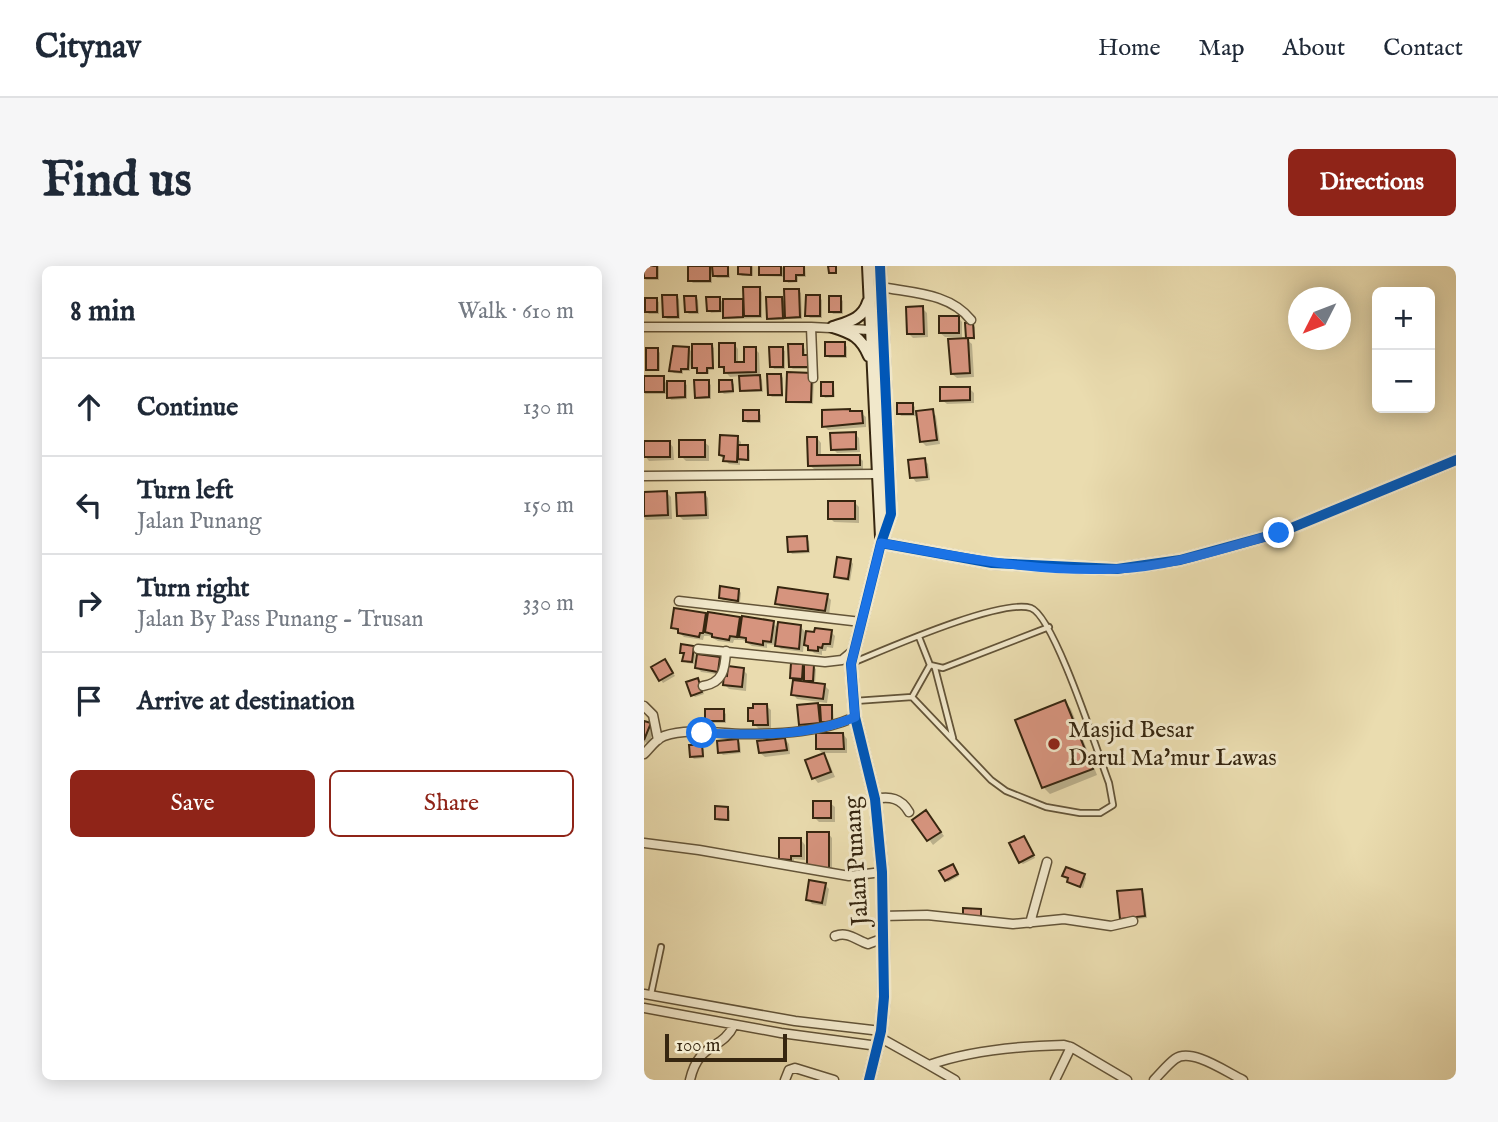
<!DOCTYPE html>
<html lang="en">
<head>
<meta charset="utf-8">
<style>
  body { margin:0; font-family:"IM FELL English",serif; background:#f6f6f7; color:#1f2937 }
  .controls { position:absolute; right:21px; top:21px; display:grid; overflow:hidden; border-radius:10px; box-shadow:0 4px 18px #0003 }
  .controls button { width:63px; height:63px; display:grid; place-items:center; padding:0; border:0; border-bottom:2px solid #e0e1e3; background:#fff; color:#1f2937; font:35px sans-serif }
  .compass { position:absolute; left:644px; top:21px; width:63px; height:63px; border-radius:50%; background:#fff; box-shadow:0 4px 18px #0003; rotate:228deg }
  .scale { position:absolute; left:21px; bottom:18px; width:122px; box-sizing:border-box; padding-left:7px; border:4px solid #362610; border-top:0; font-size:19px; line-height:24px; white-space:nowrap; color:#362610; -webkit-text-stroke:5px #f1e8cb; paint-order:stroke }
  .stop { position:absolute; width:21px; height:21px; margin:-16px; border:5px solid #1a73e8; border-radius:50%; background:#fff }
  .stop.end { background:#1a73e8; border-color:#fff; box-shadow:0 2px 7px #0008 }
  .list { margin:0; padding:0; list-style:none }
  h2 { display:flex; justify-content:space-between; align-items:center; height:91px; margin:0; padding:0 28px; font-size:30px }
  h2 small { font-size:23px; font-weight:400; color:#747a83 }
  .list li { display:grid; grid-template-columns:46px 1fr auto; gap:21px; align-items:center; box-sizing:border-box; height:98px; padding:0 28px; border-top:2px solid #e0e1e3 }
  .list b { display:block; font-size:26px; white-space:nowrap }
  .list p { margin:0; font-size:23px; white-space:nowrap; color:#747a83 }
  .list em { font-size:23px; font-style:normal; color:#747a83 }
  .actions { display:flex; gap:14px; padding:21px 28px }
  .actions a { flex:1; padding:16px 0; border:2px solid #8f2418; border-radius:10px; text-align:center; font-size:24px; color:#8f2418 }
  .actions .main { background:#8f2418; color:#fff }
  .icon { flex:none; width:38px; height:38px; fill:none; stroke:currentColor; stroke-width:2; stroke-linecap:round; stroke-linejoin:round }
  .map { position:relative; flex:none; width:812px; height:814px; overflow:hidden; border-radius:10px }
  header { display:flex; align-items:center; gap:42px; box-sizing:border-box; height:98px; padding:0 35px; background:#fff; border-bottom:2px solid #e0e1e3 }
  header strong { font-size:33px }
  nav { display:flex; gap:38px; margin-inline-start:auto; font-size:24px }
  .intro { display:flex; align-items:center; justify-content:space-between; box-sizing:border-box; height:168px; padding:0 42px }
  h1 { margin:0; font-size:49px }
  .button { padding:18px 32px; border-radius:10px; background:#8f2418; color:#fff; font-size:24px; font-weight:700 }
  main { display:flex; gap:42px; padding:0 42px }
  aside { flex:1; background:#fff; border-radius:10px; box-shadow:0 4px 18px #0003 }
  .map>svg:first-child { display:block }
  .shadow { fill:#0003 }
  .building { fill:#d6947e; stroke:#362610; stroke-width:2 }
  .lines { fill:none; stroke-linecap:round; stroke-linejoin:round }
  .lane-casing { stroke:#635438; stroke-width:8 }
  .street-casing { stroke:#635438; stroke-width:11 }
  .secondary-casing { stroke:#362610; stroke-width:14 }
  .lane { stroke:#f1e8cb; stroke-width:4.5 }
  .street { stroke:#f1e8cb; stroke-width:8 }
  .secondary { stroke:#f1e8cb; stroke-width:10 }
  .cycleway-casing { stroke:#f1e8cb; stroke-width:15 }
  .cycleway { stroke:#0057b8; stroke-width:10 }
  .route { stroke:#1a73e8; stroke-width:9 }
  .poi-dot { fill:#8f2418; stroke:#f1e8cb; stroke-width:2.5 }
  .labels { text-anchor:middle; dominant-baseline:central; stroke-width:6; stroke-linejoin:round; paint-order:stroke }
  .poi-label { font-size:24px; fill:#362610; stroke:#f1e8cb; text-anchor:start }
  .street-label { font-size:24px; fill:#362610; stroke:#f1e8cb }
</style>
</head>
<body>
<header>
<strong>Citynav</strong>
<nav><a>Home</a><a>Map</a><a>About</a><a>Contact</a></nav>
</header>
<div class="intro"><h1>Find us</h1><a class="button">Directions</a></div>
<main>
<aside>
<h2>8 min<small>Walk · 610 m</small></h2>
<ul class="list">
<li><svg class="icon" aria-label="ahead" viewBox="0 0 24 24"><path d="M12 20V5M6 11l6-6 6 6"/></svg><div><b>Continue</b></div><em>130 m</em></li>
<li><svg class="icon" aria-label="left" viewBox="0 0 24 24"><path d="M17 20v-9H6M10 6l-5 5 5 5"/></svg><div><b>Turn left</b><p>Jalan Punang</p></div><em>150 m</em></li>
<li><svg class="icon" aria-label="right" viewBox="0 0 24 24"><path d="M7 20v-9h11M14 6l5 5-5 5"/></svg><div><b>Turn right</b><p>Jalan By Pass Punang - Trusan</p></div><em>330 m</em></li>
<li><svg class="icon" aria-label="arrive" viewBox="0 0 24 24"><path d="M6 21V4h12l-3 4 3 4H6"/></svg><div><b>Arrive at destination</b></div></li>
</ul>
<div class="actions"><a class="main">Save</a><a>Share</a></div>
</aside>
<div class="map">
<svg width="812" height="814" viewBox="0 0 812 814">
  <rect width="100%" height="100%" fill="#eadcaf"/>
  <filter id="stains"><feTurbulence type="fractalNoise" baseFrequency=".00286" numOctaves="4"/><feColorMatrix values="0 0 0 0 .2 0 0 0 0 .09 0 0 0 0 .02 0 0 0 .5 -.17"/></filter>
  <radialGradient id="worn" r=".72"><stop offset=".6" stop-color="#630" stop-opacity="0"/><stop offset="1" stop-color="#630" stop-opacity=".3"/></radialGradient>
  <path class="shadow" d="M 0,0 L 15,0 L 15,14 L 2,14 L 0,12 Z
    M 46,0 L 67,0 L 70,3 L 70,0 L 84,0 L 86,12 L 73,12 L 68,6 L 68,17 L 49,17 L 46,14 Z
    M 96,0 L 109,0 L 109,10 L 98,10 L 96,8 Z
    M 117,0 L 137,0 L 142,5 L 142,0 L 161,0 L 162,11 L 154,11 L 154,16 L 144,17 L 142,11 L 119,10 L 117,8 Z
    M 115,23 L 118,26 L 118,52 L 84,53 L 81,46 L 67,47 L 65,44 L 75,33 L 81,38 L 81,34 L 101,34 Z
    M 154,24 L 157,27 L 158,53 L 145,53 L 140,48 L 140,54 L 127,54 L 125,52 L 138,33 L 142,37 Z
    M 32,30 L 35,33 L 36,53 L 23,53 L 21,51 Z
    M 175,31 L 178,34 L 178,52 L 166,52 L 163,49 Z
    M 52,32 L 54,34 L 55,48 L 45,48 L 42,45 Z
    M 196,32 L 199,35 L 199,48 L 189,48 L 187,45 Z
    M 12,34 L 15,36 L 15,48 L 5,48 L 3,46 Z
    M 278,42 L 283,47 L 284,71 L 269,72 L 265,68 Z
    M 314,51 L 318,56 L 318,71 L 301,71 L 296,67 Z
    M 328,58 L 331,61 L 331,74 L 324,71 Z
    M 323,74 L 328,78 L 330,111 L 313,112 L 308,108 Z
    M 90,78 L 94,83 L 94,98 L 102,98 L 111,83 L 115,87 L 116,111 L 118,114 L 119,126 L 100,126 L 97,124 L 97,110 L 86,111 L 77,101 Z
    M 201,78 L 203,81 L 203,92 L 185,92 L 183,89 Z
    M 68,80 L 70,82 L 70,104 L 65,104 L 65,108 L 57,108 L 47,98 L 46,105 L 39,105 L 39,108 L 30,107 L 27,105 L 44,82 L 49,87 Z
    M 158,80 L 161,83 L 161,91 L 166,93 L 166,103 L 149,103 L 146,101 Z
    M 138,83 L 141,85 L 141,103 L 130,103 L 128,100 Z
    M 14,84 L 16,87 L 16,105 L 6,105 L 4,103 Z
    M 137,109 L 139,112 L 139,131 L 128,131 L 125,128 Z
    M 170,111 L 169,138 L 146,137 L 144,135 Z
    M 0,112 L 19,112 L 22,117 L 40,117 L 43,119 L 43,133 L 27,134 L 25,128 L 1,128 Z
    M 64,116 L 67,119 L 67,133 L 55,133 L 53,131 Z
    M 87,116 L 90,118 L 90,127 L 80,128 L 77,125 Z
    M 188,118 L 190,120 L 191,131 L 181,132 L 179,129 Z
    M 325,122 L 330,127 L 330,137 L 303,138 L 298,134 Z
    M 269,139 L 271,141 L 271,147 L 288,145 L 292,150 L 296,178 L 282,180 L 277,175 L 274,150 L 257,150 L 255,147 Z
    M 114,146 L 117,149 L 117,157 L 103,157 L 101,154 Z
    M 217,147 L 222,151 L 222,161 L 184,164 L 180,160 Z
    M 211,168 L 215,172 L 216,186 L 193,187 L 189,183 Z
    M 93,172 L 97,176 L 97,181 L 106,184 L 106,195 L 96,195 L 96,199 L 85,198 L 76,189 Z
    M 173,172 L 177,177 L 177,191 L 215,191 L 219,195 L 219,203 L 170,203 L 165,199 Z
    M 25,176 L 29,181 L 30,194 L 5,195 L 1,190 Z
    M 60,176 L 65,180 L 65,195 L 42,195 L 37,190 Z
    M 280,194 L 284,198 L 286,214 L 272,216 L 268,211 Z
    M 23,227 L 27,231 L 28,253 L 2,254 L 0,251 L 0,228 Z
    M 60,227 L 64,232 L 65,253 L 39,254 L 35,250 Z
    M 211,237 L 215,241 L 215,257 L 190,256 L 186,252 Z
    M 162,272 L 165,275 L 166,287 L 148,288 L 146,285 Z
    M 207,295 L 209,298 L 206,315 L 194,313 L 192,310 Z
    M 95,324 L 97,327 L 96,336 L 79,334 L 77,332 Z
    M 183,330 L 187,334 L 185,349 L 137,342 L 133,337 Z
    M 32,344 L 129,357 L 135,363 L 157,361 L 161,366 L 172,368 L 187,366 L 191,370 L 189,382 L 183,381 L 182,385 L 178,385 L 178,389 L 170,387 L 160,376 L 159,386 L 137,383 L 131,377 L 131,379 L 123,378 L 123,382 L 108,380 L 99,374 L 90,374 L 89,377 L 74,375 L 65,370 L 60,370 L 59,374 L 40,371 L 29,361 Z
    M 49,382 L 52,384 L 50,398 L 43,397 L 37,386 Z
    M 75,393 L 80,397 L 78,409 L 57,406 L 53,401 Z
    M 23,398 L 31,410 L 19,417 L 9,402 Z
    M 158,399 L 162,403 L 169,401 L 172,403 L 171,419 L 181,420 L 185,424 L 183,437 L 153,433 L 149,428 L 151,414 L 148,412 Z
    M 99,404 L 103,408 L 102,425 L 85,423 L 81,419 L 85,411 Z
    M 53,414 L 60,428 L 51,431 L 49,429 Z
    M 421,436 L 427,443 L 453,509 L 406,528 L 400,522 L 373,455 Z
    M 173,439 L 178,444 L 187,440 L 189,443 L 190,457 L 161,463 L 157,459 Z
    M 122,440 L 127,444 L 127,463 L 115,463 L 106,454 Z
    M 79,445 L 82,448 L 82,457 L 65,457 L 63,454 Z
    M 0,456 L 10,463 L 5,478 L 1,476 L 0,480 Z
    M 199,468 L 203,473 L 203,487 L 178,487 L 173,482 Z
    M 141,473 L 145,478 L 146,488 L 121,491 L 116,487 Z
    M 93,474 L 96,477 L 97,487 L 79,489 L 76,486 Z
    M 57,480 L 60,483 L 60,492 L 50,493 L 47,490 Z
    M 180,489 L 184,494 L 191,511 L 174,517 L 170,512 Z
    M 186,537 L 191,541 L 191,556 L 175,556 L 170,551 Z
    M 84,542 L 86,545 L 86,555 L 75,555 L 73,553 Z
    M 286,550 L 300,570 L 289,579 L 271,554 Z
    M 184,567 L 188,572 L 188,606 L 169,606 Z
    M 157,574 L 161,579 L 161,594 L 150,593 L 150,597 L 141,597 L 137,593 Z
    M 382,574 L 391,592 L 379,598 L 376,596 Z
    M 311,603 L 315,610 L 304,616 L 302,614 Z
    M 420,609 L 440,609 L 442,612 L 439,622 L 428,618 L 426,613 Z
    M 181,619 L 185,623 L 182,640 L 168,638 L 164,633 Z
    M 497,625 L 500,627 L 503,652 L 480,654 L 478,652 Z"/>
  <path class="building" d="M 0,0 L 13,0 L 13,12 L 0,12 Z
    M 44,0 L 66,0 L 66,15 L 44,15 Z
    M 68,0 L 84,0 L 84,10 L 69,10 Z
    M 94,0 L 107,0 L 107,9 L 94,8 Z
    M 115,0 L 137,0 L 137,9 L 115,9 Z
    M 140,0 L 160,0 L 160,9 L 152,9 L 152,15 L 140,15 Z
    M 184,0 L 192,0 L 192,7 L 185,7 Z
    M 99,21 L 116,21 L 116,50 L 100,50 Z
    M 140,23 L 155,23 L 156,51 L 141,52 Z
    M 18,29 L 33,29 L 34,51 L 19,51 Z
    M 162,29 L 176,29 L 176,50 L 161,50 Z
    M 40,30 L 52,30 L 53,46 L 41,46 Z
    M 185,30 L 197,30 L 197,46 L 185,46 Z
    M 62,31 L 76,31 L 76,45 L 63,45 Z
    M 122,31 L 138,31 L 139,52 L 123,53 Z
    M 1,32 L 13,32 L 13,46 L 1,46 Z
    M 79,33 L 99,33 L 99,51 L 79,52 Z
    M 279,40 L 280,68 L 263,68 L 262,41 Z
    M 295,50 L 315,50 L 315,67 L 295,67 Z
    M 329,56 L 330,72 L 322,72 L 321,57 Z
    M 324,72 L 326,107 L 307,108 L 304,73 Z
    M 181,76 L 201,76 L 201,90 L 181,90 Z
    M 75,77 L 91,77 L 91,96 L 100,96 L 100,81 L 112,81 L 112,106 L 80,107 L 80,101 L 75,101 Z
    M 48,78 L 68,78 L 69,102 L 63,102 L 63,107 L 53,107 L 53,102 L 48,102 Z
    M 144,78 L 159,78 L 159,89 L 164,89 L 164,101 L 145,101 Z
    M 29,80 L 45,81 L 44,103 L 37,103 L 37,106 L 25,105 Z
    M 125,81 L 139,81 L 139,101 L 126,101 Z
    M 2,82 L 14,82 L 14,104 L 2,104 Z
    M 143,106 L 168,107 L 167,136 L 142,136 Z
    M 123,108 L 137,108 L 138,129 L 124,129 Z
    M 116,109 L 117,124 L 96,125 L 95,110 Z
    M 0,110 L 20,110 L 20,126 L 0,126 Z
    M 50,114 L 65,114 L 65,131 L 51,132 Z
    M 75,114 L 88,114 L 89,125 L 75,126 Z
    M 23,115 L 41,115 L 41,131 L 23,132 Z
    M 177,116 L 189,116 L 189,130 L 177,130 Z
    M 296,121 L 326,121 L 326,134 L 296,135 Z
    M 253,137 L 269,137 L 269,148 L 253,148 Z
    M 206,143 L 206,145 L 218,145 L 219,157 L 178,161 L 178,144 Z
    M 289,143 L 293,174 L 276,176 L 272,145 Z
    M 99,144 L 115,144 L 115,155 L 99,155 Z
    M 212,166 L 212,183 L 187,184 L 186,167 Z
    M 76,169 L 94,170 L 93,196 L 79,195 L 80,190 L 75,189 Z
    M 163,171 L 173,171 L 173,189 L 216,189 L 216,199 L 164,200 Z
    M 35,174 L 61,174 L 61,191 L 35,191 Z
    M 0,175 L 26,175 L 26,191 L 0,191 Z
    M 94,179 L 104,179 L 104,194 L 94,193 Z
    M 281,192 L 283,211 L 266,212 L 264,194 Z
    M 23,225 L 24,249 L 0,250 L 0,226 Z
    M 61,226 L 62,249 L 33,250 L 32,227 Z
    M 184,235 L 211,235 L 211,253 L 184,253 Z
    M 163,270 L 164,285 L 144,286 L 143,271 Z
    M 193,291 L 207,293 L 204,313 L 190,311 Z
    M 76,320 L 95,323 L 94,335 L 75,332 Z
    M 134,321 L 184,328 L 181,345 L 131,338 Z
    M 30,342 L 62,347 L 59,367 L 56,367 L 55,371 L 34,367 L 34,363 L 27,362 Z
    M 64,346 L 96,351 L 93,371 L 86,370 L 85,374 L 68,371 L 68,368 L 61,366 Z
    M 98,350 L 130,355 L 127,376 L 119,375 L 119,379 L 102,376 L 102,372 L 95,371 Z
    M 134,356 L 157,359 L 155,383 L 131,380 Z
    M 171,362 L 188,364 L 186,378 L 179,378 L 178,382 L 174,381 L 174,385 L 164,384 L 164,380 L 160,379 L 162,365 L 170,366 Z
    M 37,378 L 50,380 L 48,396 L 38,395 L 40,387 L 36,387 Z
    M 53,388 L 76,391 L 74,406 L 51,402 Z
    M 21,393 L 29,407 L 15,415 L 7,401 Z
    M 147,397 L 159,398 L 158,413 L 146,412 Z
    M 160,398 L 170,399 L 169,415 L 160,415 Z
    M 84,400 L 100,402 L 98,421 L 79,419 L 80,409 L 83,410 Z
    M 54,412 L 58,426 L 47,430 L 42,416 Z
    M 149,414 L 181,418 L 179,433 L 147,429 Z
    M 421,434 L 449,503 L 398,522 L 371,454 Z
    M 174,437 L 176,457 L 155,459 L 153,439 Z
    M 109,438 L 123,438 L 124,459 L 109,459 L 109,455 L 104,455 L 104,442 L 109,442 Z
    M 176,439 L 188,439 L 188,456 L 177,456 Z
    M 61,443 L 80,443 L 80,455 L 61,455 Z
    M 0,455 L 7,457 L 0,474 Z
    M 172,467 L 199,467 L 200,483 L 172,483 Z
    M 141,472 L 143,484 L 115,487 L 113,475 Z
    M 94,473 L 95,485 L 74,487 L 73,475 Z
    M 45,479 L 58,479 L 59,490 L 46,491 Z
    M 180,487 L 187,506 L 168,513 L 161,494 Z
    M 169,535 L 187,535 L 187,552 L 169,552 Z
    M 71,540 L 84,541 L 84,554 L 71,553 Z
    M 282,544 L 297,566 L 283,575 L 268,554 Z
    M 163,566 L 185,566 L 185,602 L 163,602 Z
    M 380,570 L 390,589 L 375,597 L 365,577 Z
    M 135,572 L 157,572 L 157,590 L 147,590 L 147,594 L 135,593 Z
    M 309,598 L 314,608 L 301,615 L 295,605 Z
    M 422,601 L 441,608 L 436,621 L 423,616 L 424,612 L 418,610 Z
    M 165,614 L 182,617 L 178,637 L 162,634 Z
    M 498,623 L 501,650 L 476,653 L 473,625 Z
    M 319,642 L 337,643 L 337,652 L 319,652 Z"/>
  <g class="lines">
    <g class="lane-casing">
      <path id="lane" d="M 275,371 L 286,399 L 299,402 L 405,361
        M 208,397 C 240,384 357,332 387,342 C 410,350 454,488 465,517 L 469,539 L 456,547 L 436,547 L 402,541 L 362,525 L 347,514 L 268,431 L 211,435
        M 291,402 L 309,472
        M 268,431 L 286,399
        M 7,728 L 17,681"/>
    </g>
    <g class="street-casing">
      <path id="street" d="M 237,21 C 268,27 306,27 327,54
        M 0,61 L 167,61 L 226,64
        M 167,61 L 169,112
        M 0,210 L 233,208
        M 35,335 L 217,356
        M 54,383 L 181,396 L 198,394 L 210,384
        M 59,420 C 79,417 81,403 82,385
        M 0,440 L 9,449 L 14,474
        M 0,488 C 6,482 12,473 20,470 C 45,461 75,468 101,468 C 138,468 177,466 211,451
        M 231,533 C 246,530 257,532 265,546
        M 0,577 L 55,584 L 205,610 L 238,606
        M 238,650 L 283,649 L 369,658 L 420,653 L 467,660 L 489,655
        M 386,657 L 403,596
        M 191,670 C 204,665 212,674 224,678 L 240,672
        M 0,728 L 151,755 L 237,765
        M 0,742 L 137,767 L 234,780
        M 235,771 L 285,799 C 327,784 375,780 420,779 L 427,781 L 483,814
        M 285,799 L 311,814
        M 46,814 C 55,775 78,785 90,759
        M 141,814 L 145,804 L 151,802 L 190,814
        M 411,814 L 427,781
        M 510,814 C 517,807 523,799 531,793 C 547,781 582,806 599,814"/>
    </g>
    <g class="secondary-casing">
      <path id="secondary" d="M 224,0 L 237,271
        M 189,61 C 208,67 217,71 225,90
        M 189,61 C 204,56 219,53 224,36
        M 237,277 L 348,297 L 473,303 L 536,294 L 635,267 L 812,194
        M 225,814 L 237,765 L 240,731 L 238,606 L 231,533 L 211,451 L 207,398 L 237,277 L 247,248 L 236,0"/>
    </g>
    <use href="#lane" class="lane"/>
    <use href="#street" class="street"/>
    <use href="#secondary" class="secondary"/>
    <g class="cycleway-casing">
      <path id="cycleway" d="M 237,277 L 348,297 L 473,303 L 536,294 L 635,267 L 812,194
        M 225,814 L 237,765 L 240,731 L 238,606 L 231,533 L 211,451 L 207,398 L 237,277 L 247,248 L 236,0"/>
    </g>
    <use href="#cycleway" class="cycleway"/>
  </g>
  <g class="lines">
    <path class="route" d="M 58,467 C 108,469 165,471 211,451 L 207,398 L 237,277 C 315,291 393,307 473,303 C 528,301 583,281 635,267"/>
  </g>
  <circle class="poi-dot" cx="410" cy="478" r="7"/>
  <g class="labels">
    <g class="poi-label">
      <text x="424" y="464">Masjid Besar<tspan x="424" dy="28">Darul Ma'mur Lawas</tspan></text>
    </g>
    <g class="street-label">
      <text transform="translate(213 595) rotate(-94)">Jalan Punang</text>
    </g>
  </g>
  <rect width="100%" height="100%" filter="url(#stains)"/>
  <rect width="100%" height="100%" fill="url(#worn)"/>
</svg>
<div class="controls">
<button>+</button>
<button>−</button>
</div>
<svg class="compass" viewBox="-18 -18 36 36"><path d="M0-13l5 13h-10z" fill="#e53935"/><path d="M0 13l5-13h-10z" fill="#747a83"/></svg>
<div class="scale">100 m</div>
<div class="stop" style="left:58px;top:467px"></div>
<div class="stop end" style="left:635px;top:267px"></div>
</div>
</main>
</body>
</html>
